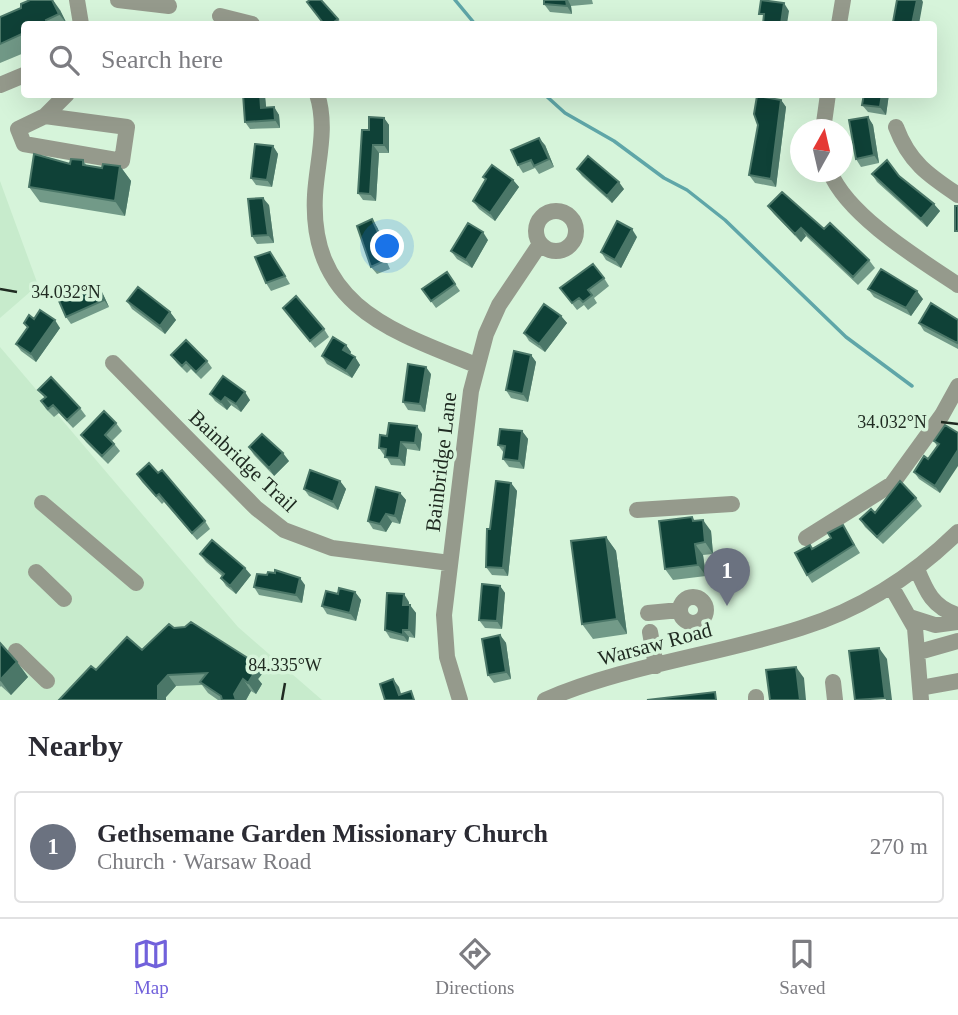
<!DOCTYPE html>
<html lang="en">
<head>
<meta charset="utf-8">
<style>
  body { margin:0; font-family:Georgia,serif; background:#f7f7f7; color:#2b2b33 }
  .compass { position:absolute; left:790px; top:119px; width:63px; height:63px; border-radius:50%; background:#fff; box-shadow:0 7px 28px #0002; rotate:8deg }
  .you { position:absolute; left:388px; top:247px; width:24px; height:24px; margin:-18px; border:5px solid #fff; border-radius:50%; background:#1a73e8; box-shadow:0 0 0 10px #1a73e833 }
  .badge { display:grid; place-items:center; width:46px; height:46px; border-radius:50%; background:#7161db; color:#fff; font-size:23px; font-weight:700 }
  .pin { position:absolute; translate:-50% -58px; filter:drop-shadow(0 2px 4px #0008) }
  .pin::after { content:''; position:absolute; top:37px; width:24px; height:21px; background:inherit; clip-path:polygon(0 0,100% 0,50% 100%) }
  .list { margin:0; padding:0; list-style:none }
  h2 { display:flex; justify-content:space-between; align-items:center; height:91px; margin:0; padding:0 28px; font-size:30px }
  h2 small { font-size:23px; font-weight:400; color:#7c7c81 }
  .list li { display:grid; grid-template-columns:46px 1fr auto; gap:21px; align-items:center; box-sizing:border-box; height:112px; margin:0 14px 14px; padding:0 14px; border:2px solid #e1e1e2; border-radius:7px }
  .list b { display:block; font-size:26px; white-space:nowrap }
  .list p { margin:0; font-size:23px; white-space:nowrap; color:#7c7c81 }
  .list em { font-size:23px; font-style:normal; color:#7c7c81 }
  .icon { flex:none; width:38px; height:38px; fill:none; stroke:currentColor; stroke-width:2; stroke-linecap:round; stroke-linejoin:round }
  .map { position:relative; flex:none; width:958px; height:700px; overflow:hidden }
  .search { position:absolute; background:#fff; box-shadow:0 7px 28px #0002; left:21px; right:21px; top:21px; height:77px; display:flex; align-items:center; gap:18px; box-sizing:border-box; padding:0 24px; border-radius:7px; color:#7c7c81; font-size:26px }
  .sheet { height:217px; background:#fff }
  nav { display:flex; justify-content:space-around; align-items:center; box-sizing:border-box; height:98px; border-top:2px solid #e1e1e2; background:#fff; font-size:19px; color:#7c7c81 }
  nav a { display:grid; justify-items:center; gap:4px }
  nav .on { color:#7161db }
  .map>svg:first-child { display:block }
  .built { fill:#c7ebcc }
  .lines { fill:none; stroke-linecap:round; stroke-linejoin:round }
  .stream { stroke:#5fa6a8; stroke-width:3.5 }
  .minor { stroke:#959a8c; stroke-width:16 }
  .wall { fill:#729a88 }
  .shaded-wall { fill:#4b7768 }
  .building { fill:#0f4137; stroke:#4b7768; stroke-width:2 }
  .ticks { fill:none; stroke:#202b22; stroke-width:2.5 }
  .labels { text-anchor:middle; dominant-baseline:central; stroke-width:7; stroke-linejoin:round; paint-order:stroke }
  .street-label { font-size:21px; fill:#202b22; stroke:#d6f4da }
  .ticks-label { font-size:18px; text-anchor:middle; fill:#202b22; stroke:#d6f4da; stroke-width:7; stroke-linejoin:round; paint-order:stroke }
</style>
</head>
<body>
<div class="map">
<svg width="958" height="700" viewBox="0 0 958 700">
  <rect width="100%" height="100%" fill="#d6f4da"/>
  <path class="built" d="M 0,181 L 38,285 L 0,318 Z
    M 0,347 L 238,627 L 322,700 L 0,700 Z"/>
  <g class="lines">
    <path class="stream" d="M 455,0 L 475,24
      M 544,94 L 565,113 L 614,141 L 664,178 L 687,190 L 725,220 L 846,337 L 912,386"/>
    <path class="minor" d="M 77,0 L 81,24
      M 118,0 L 169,6
      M 220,16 L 252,24
      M 839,24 L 843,0
      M 0,85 L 24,75
      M 317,94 C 328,128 317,161 315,195 C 309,305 391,331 476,365
      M 45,116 L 127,127 L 122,161 L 24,144 L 18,129 L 45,116 L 67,94
      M 896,127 C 909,162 928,175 958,195
      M 823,130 L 828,94
      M 830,172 C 848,216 919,259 958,285
      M536 231a20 20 0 1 1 40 0a20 20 0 1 1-40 0Z
      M 113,363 L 256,508 L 284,530 L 332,548 L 450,563
      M 42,503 L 136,583
      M 637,510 L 732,504
      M 806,538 L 892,484 L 942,415 L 958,386
      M 917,569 C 926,591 933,608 958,615
      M 36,572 L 64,599
      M 891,586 L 915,628 L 921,700
      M680 610a13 13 0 1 1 26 0a13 13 0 1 1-26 0Z
      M 648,613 L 680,610
      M 910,617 L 935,625 L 958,622
      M 650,632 L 656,666
      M 16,651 L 47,681
      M 919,652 L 958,641
      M 833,682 L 835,700
      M 920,688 L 958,681
      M 756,697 L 756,700
      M 460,700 L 447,657 L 444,615 L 471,391 L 486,334 L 499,305 L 540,244
      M 545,700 C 626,665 717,655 801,628 C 860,610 914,575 958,532"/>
  </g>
  <path class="wall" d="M 544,0 L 592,0 L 593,4 L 571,6 L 572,14 L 550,12 L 544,4 Z
    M 60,10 L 67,24 L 24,24 L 24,53 L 0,63 L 0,17 Z
    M 338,19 L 342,24 L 324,24 Z
    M 864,94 L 889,94 L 886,115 L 868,112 L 862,105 Z
    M 265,96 L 266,108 L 274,107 L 279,115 L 280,128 L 250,129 L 245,122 Z
    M 781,100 L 786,107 L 776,187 L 755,183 L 749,175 Z
    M 868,117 L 873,125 L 879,163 L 861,167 L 856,159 Z
    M 384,118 L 389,125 L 389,153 L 379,153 L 376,201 L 363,200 L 358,193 L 369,130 Z
    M 545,145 L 554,167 L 539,174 L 535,168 L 523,173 L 518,165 Z
    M 273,146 L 278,154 L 272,187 L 256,185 L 251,178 Z
    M 83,160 L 87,166 L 102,168 L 120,166 L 131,181 L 125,216 L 40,202 L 29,187 L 70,164 Z
    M 577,169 L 624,189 L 612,203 L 582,176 Z
    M 872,174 L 899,176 L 940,211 L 927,227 L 877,182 Z
    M 483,177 L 513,180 L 519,187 L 495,221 L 479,209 L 473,201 L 485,180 Z
    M 269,205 L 274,243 L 257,244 L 252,236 Z
    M 768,206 L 824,229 L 869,260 L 875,268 L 858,285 L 806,236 L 801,242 L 774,214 Z
    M 377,227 L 391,258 L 386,260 L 390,269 L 377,274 L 371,267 Z
    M 637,237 L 621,268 L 606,260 L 601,252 Z
    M 488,240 L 472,268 L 457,259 L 451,251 Z
    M 275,259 L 290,284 L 271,291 L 266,283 Z
    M 447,272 L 460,291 L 436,308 L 422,289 Z
    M 604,278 L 609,286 L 594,298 L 597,303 L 588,310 L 584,305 L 577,310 L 560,288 Z
    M 868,289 L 923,299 L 911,316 L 874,297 Z
    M 102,292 L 109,307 L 71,324 L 66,317 Z
    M 127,301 L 170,312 L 176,320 L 165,334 L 132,309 Z
    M 283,308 L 324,329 L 329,337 L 315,348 Z
    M 561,316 L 567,323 L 545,352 L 529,341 L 524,333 Z
    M 34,319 L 60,328 L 36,362 L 21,351 L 16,344 L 27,328 L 24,323 Z
    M 958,320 L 958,349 L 924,331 L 919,323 Z
    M 346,345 L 351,352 L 350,354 L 355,357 L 360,365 L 352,378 L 327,364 L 322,356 Z
    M 171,355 L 207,361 L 212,368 L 201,379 L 191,369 L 187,373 L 177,363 Z
    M 531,355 L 536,362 L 528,402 L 511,398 L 506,390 Z
    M 431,374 L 425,412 L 408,410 L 403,402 Z
    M 38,390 L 80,408 L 86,416 L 73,428 L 59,413 L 54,417 L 46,409 L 41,401 L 45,398 Z
    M 210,394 L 250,400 L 241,412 L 231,405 L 227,410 L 215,401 Z
    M 116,423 L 122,431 L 112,441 L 120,451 L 108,464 L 86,442 L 81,435 Z
    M 945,425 L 940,493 L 919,479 L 914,472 L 928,459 L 937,446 L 934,441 Z
    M 522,431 L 528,439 L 524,469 L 509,467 L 503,459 L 504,453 L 498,445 Z
    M 422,434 L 420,451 L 407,449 L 405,466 L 391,465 L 386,456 L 384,455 L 379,448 L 387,436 Z
    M 249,447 L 289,461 L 274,476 L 254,455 Z
    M 158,473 L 205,521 L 210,529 L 197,540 L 164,502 L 162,504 L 142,482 L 137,474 Z
    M 340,481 L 346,489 L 338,510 L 309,496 L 304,489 Z
    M 511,483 L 517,491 L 508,576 L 492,575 L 486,567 L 490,529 Z
    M 400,493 L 406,500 L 400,524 L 392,522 L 386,532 L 373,529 L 368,521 Z
    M 916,498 L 922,506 L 883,544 L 865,527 L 860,519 L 875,513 Z
    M 692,517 L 695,521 L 711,531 L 713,554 L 703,555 L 706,576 L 673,580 L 665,569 Z
    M 843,525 L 860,553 L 812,583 L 807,575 L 812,549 L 831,538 Z
    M 606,537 L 616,551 L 627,634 L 593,639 L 582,624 Z
    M 200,554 L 251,575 L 236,594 L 226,586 L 221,578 L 222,576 L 206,562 Z
    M 267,575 L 305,585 L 302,603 L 259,595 L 254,587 Z
    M 500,586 L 505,593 L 502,629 L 485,628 L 479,620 Z
    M 355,592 L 361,600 L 356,621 L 327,614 L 322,606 L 338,594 Z
    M 409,602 L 409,605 L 416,613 L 415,638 L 409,637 L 408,642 L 390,638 L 385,630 Z
    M 174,628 L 262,674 L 258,679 L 262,684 L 256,694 L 251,691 L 246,700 L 218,700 L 208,693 L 202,685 L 176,686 L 166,697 L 96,670 L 142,650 Z
    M 500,635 L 506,643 L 511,679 L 494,683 L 488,675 Z
    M 0,643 L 17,662 L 28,677 L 11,695 L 1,686 L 0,687 Z"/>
  <path class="shaded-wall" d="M 52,0 L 53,0 L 60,10 L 67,24 L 59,14 Z
    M 566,0 L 568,0 L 571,6 L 572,14 L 567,6 Z
    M 917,0 L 922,0 L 923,2 L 919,24 L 912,24 Z
    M 784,3 L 789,11 L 787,24 L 781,24 Z
    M 260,94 L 264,94 L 265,96 L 267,116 L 261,108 Z
    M 882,94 L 889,94 L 886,115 L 880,107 Z
    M 781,100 L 786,107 L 776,187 L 771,179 Z
    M 274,107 L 279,115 L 280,128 L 275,120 Z
    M 868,117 L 873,125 L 879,163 L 874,155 Z
    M 384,118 L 389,125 L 389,153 L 384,145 Z
    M 539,138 L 545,145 L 554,167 L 549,159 Z
    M 373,145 L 379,153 L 376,201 L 370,194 Z
    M 273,146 L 278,154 L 272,187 L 267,180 Z
    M 120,166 L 131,181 L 125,216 L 115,201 Z
    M 513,180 L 519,187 L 495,221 L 490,213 Z
    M 619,182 L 624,189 L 612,203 L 607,196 Z
    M 263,198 L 269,205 L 274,243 L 268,235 Z
    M 934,204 L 940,211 L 927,227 L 921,219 Z
    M 372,219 L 377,227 L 391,258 L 386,250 Z
    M 801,228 L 806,236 L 801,242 L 795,234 Z
    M 632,229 L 637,237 L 621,268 L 615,260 Z
    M 483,232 L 488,240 L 472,268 L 466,260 Z
    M 97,284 L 102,292 L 109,307 L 104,300 Z
    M 917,291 L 923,299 L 911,316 L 906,308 Z
    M 170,312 L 176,320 L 165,334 L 160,326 Z
    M 561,316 L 567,323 L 545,352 L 539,344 Z
    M 55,320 L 60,328 L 36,362 L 31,354 Z
    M 346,345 L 351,352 L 348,358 L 343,350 Z
    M 531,355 L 536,362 L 528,402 L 523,394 Z
    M 355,357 L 360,365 L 352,378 L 346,371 Z
    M 426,367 L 431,374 L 425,412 L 420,404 Z
    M 245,392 L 250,400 L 241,412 L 236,404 Z
    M 225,397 L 231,405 L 227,410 L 221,402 Z
    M 417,426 L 422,434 L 420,451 L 415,443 Z
    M 522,431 L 528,439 L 524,469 L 519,461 Z
    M 401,442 L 407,449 L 405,466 L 399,458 Z
    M 958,450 L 958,466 L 940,493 L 935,486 Z
    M 283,453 L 289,461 L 274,476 L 269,468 Z
    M 340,481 L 346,489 L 338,510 L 333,502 Z
    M 511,483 L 517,491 L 508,576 L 503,568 Z
    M 400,493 L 406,500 L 400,524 L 395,516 Z
    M 386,514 L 392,522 L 386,532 L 380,524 Z
    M 703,520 L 711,531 L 713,554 L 705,542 Z
    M 606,537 L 616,551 L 627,634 L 617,619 Z
    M 695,544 L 703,555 L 706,576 L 698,565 Z
    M 245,568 L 251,575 L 236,594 L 230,586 Z
    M 300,578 L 305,585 L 302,603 L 296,595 Z
    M 500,586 L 505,593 L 502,629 L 497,621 Z
    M 355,592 L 361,600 L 356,621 L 350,613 Z
    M 404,594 L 409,602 L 409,612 L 403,605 Z
    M 410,605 L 416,613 L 415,638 L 409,630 Z
    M 403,630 L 409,637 L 408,642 L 403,635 Z
    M 500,635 L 506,643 L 511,679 L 506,672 Z
    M 879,648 L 887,659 L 892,700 L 886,700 L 885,698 Z
    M 17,662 L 28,677 L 11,695 L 0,680 Z
    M 254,662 L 262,674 L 258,679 L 262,684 L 256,694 L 248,683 L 249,670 Z
    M 796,667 L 804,678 L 806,700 L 800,700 Z
    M 168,675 L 176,686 L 166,697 L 166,700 L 158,700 L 158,686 Z
    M 243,679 L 251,691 L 246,700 L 236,700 L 234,694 Z
    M 393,679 L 399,687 L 403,700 L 399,695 Z"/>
  <path class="building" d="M 30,0 L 52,0 L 59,14 L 46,20 L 47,23 L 45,24 L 24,24 L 24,33 L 0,44 L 0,17 L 21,8 L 21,4 Z
    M 310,0 L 321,0 L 338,19 L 331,24 L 324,24 L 307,2 Z
    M 544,0 L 566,0 L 567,6 L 544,4 Z
    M 761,0 L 784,3 L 781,24 L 763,24 L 764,14 L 759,14 Z
    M 897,0 L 917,0 L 912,24 L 893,22 Z
    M 243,94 L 260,94 L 261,108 L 274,107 L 275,120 L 245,122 Z
    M 864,94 L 882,94 L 880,107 L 862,105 Z
    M 757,96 L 781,100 L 771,179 L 749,175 L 758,125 L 754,114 Z
    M 369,117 L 384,118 L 384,145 L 373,145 L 370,194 L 358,193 L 362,130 L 369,130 Z
    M 868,117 L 874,155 L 856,159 L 849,120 Z
    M 539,138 L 549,159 L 534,166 L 531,160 L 518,165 L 511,150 Z
    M 255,144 L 273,146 L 267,180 L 251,178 Z
    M 34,154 L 70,164 L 71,159 L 83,160 L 83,165 L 102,168 L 103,164 L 120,166 L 115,201 L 29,187 Z
    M 588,156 L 619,182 L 607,196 L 577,169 Z
    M 887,160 L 899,176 L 934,204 L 921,219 L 872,174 Z
    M 492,165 L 513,180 L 490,213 L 473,201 L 486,179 L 483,177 Z
    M 782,192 L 824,229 L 830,223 L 869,260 L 853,277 L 801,228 L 795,234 L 768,206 Z
    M 263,198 L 268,235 L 252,236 L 248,199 Z
    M 955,206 L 958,206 L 958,231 L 955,231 Z
    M 372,219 L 386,250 L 380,253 L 384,261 L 371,267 L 357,226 Z
    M 617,221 L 632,229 L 615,260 L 601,252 Z
    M 468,223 L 483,232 L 466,260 L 451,251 Z
    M 270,252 L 285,276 L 266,283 L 255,257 Z
    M 593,264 L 604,278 L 588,290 L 592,295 L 583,302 L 579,298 L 572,303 L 560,288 Z
    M 881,269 L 917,291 L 906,308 L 868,289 Z
    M 447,272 L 455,284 L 431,301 L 422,289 Z
    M 97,284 L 104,300 L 66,317 L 59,301 Z
    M 138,287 L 170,312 L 160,326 L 127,301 Z
    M 296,296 L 324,329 L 310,341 L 283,308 Z
    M 931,303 L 958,320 L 958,341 L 957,343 L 919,323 Z
    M 544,304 L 561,316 L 539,344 L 524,333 Z
    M 40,310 L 55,320 L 31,354 L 16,344 L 28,327 L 24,323 L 29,315 L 34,319 Z
    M 333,337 L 346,345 L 343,350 L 355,357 L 346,371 L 322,356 Z
    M 186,340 L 207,361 L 196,372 L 186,362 L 182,366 L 171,355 Z
    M 514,351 L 531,355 L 523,394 L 506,390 Z
    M 408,364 L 426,367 L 420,404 L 403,402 Z
    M 223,376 L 245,392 L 236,404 L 225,397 L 221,402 L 210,394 Z
    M 51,377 L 80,408 L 67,420 L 53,405 L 48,409 L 41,401 L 46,397 L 38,390 Z
    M 104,411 L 116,423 L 105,435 L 114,444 L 102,456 L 81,435 Z
    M 389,423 L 417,426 L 415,443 L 401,442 L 399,458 L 385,457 L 386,449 L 379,448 L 380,435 L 387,436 Z
    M 945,425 L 958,433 L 958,450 L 935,486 L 914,472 L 924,456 L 928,459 L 939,444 L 934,441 Z
    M 500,429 L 522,431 L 519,461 L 503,459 L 505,446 L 498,445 Z
    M 262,434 L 283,453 L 269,468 L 249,447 Z
    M 149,463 L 158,473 L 162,470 L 205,521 L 192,533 L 159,494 L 156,496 L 137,474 Z
    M 310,470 L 340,481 L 333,502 L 304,489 Z
    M 496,481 L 511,483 L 503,568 L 486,567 L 487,529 L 490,529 Z
    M 900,481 L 916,498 L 877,537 L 860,519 L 871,509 L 875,513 Z
    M 376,487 L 400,493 L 395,516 L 386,514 L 380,524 L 368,521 Z
    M 692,517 L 693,521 L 703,520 L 705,542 L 695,544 L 698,565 L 665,569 L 659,521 Z
    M 843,525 L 854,545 L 807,575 L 795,553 L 810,545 L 812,549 L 831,538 L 828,533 Z
    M 606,537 L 617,619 L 582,624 L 571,541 Z
    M 212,540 L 245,568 L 230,586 L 221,578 L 224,574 L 200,554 Z
    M 275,570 L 300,578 L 296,595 L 254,587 L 257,574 L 267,575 L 268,572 L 275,573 Z
    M 482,584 L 500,586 L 497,621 L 479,620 Z
    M 339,588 L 355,592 L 350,613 L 322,606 L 326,591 L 338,594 Z
    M 387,593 L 404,594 L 403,605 L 410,605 L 409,630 L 403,630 L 403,635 L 385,630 Z
    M 191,622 L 254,662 L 249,670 L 254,673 L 248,683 L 243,679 L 234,694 L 236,700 L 222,700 L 221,696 L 200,682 L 207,673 L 168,675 L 158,686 L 158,700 L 59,700 L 91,666 L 96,670 L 127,637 L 142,650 L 169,624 L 174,628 L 185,627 Z
    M 500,635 L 506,672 L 488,675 L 482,639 Z
    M 0,643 L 17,662 L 0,680 Z
    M 879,648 L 885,698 L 855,700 L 849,651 Z
    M 796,667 L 800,700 L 770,700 L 766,670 Z
    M 393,679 L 399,695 L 411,691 L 414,700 L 385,700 L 380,684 Z
    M 715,692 L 716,700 L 647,700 Z"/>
  <path class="ticks" d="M 0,289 L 17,292M 941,422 L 958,424M 282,700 L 285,683"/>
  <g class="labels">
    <g class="street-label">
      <text transform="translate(243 461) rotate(43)">Bainbridge Trail</text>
      <text transform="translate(441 462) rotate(-83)">Bainbridge Lane</text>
      <text transform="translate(655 644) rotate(-15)">Warsaw Road</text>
    </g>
  </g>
  <g class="ticks-label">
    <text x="66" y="298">34.032°N</text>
    <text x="892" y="428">34.032°N</text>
    <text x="285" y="671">84.335°W</text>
  </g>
</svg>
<svg class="compass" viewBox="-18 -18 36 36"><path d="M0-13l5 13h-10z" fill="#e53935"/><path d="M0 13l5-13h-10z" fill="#7c7c81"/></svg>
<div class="you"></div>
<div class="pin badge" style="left:727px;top:606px;background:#6b7280">1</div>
<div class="search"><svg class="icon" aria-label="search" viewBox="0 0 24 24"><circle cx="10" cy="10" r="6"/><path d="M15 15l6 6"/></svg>Search here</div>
</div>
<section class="sheet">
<h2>Nearby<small></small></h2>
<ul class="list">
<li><span class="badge" style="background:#6b7280">1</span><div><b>Gethsemane Garden Missionary Church</b><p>Church · Warsaw Road</p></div><em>270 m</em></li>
</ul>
</section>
<nav>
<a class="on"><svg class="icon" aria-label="map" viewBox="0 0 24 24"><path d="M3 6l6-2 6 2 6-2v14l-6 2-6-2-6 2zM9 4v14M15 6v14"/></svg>Map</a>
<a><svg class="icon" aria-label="directions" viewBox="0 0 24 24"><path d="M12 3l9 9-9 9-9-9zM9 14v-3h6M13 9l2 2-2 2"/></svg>Directions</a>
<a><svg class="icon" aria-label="saved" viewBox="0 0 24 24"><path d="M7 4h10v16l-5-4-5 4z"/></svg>Saved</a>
</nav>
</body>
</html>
